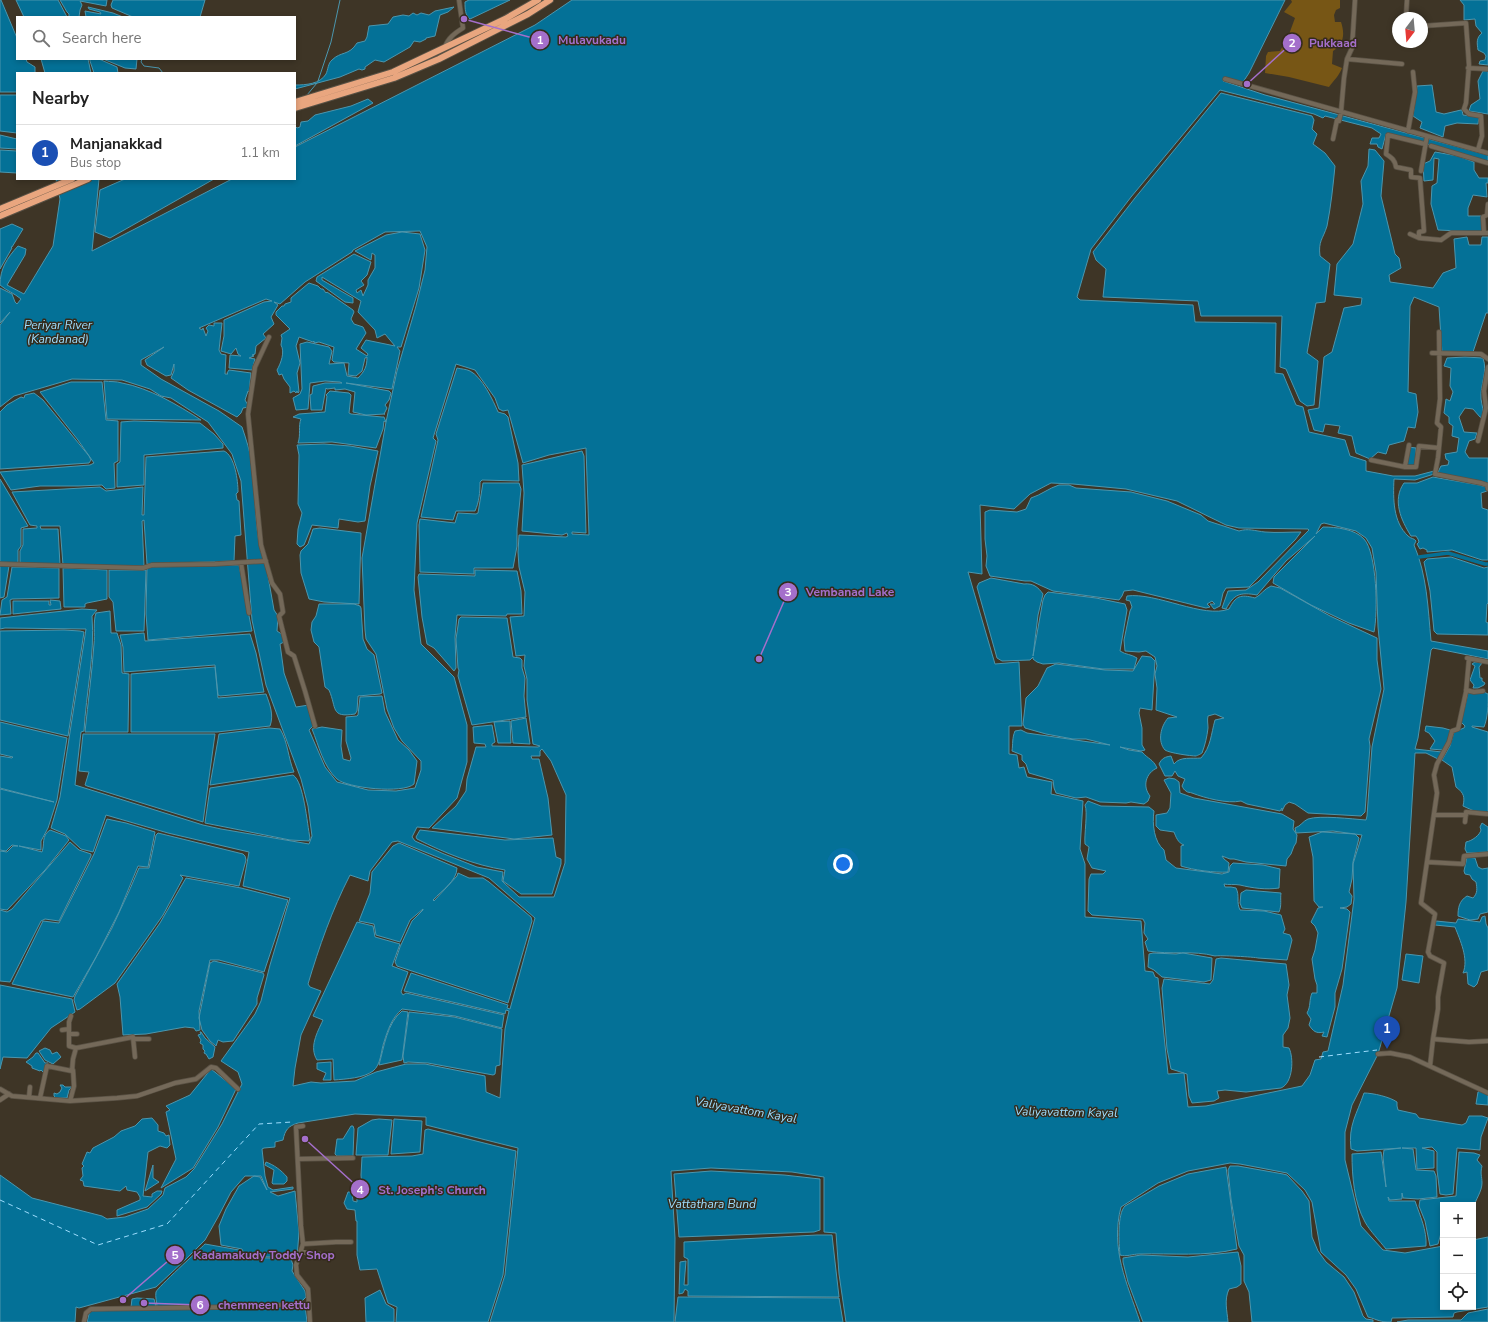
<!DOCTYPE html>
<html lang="en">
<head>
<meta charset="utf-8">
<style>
  body { margin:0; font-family:"Nunito Sans",sans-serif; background:#f6f6f6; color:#222 }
  .controls { position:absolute; right:12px; bottom:12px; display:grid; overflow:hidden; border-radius:0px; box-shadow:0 2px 6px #0003 }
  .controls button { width:36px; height:36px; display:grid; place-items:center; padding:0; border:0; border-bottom:1px solid #e0e0e0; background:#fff; color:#222; font:20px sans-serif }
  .compass { position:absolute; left:1392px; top:12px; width:36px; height:36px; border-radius:50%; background:#fff; box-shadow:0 2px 6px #0003; rotate:196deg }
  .you { position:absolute; left:843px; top:864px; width:14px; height:14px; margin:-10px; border:3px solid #fff; border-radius:50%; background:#1a73e8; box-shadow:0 0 0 6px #1a73e833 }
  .badge { display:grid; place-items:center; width:26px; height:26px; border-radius:50%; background:#111827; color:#fff; font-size:13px; font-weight:700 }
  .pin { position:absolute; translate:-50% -33px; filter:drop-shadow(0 1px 2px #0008) }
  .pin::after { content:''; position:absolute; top:21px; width:14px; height:12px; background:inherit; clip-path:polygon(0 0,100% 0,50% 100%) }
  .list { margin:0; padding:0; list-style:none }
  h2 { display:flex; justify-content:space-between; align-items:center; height:52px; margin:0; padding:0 16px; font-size:17px }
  h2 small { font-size:13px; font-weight:400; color:#767676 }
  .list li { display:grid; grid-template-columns:26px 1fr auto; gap:12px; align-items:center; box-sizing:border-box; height:56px; padding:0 16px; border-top:1px solid #e0e0e0 }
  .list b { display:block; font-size:15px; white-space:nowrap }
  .list p { margin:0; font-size:13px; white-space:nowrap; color:#767676 }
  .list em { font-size:13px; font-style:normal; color:#767676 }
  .icon { flex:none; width:22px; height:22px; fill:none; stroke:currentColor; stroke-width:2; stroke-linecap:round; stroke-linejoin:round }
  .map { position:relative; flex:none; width:1488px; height:1322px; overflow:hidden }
  .search { position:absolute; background:#fff; box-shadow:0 2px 6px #0003; left:16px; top:16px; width:280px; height:44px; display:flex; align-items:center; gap:10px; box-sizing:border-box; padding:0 14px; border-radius:0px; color:#767676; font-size:15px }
  .panel { position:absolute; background:#fff; box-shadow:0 2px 6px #0003; left:16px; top:72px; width:280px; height:108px; border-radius:0px }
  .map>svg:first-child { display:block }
  .green { fill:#775615 }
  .water { fill:#047197; stroke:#4b96ae; fill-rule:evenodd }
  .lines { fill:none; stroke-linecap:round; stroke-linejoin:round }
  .stream { stroke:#4b96ae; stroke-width:1 }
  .canal { stroke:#047197; stroke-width:3.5 }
  .ferry { stroke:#9dddfe; stroke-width:1; stroke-dasharray:5 4; stroke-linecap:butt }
  .minor-casing { stroke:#5a5245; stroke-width:5.5 }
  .highway-casing { stroke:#5a5245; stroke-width:8 }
  .minor { stroke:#746959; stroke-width:4 }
  .highway { stroke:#e9a67f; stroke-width:6 }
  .labels { text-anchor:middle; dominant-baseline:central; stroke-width:3; stroke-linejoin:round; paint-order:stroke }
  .water-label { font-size:12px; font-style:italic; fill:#9dddfe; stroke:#342b1c }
  .leader { fill:none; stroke:#a46fcb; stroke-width:1.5 }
  .callout-dot { fill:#a46fcb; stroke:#342b1c; stroke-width:1.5 }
  .mark-label { font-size:12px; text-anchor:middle; font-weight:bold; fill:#fff }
  .callout-label { font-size:12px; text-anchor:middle; font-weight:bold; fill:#a46fcb; stroke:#342b1c; stroke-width:3; stroke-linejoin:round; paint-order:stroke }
</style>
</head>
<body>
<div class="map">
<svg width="1488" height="1322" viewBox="0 0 1488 1322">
  <rect width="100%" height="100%" fill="#3e3526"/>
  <path class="green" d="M 1291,0 L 1340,0 L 1340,8 L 1336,10 L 1334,15 L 1335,22 L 1341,22 C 1345,34 1344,44 1333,51 L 1332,64 L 1342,68 C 1339,76 1334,80 1329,87 L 1289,77 L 1265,73 L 1266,56 L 1268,52 L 1280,51 L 1288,37 L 1295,18 L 1284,12 L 1292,2 Z"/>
  <path class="water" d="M 0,0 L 1,0 L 17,38 L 17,59 L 26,59 L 27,62 L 35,67 L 35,73 L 17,73 L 17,92 L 0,92 Z
    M 16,0 L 58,0 L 67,17 L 24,17 Z
    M 60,0 L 107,0 L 106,6 L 80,1 L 82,5 L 80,10 L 79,17 L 69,17 L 69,14 L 67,12 Z
    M 113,0 L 205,0 L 200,17 L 133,17 L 112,8 L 111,5 Z
    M 469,0 L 510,0 L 470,19 C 465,15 465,9 465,2 Z
    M 572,0 L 1285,0 L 1249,73 L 1243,82 L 1225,78 L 1223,81 L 1265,95 L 1488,155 L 1488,162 L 1423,143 L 1386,134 L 1382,149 L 1378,147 L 1377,144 L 1370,144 L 1372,138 L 1379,138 L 1381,134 L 1372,128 L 1325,116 L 1323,118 L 1314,114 L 1220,90 L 1131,197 L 1091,249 L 1077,297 L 1080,300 L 1193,305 L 1195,322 L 1276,323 L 1275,373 L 1283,374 L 1296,405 L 1303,407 L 1309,432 L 1345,440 L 1350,456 L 1366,461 L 1366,471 L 1393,476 L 1415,476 L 1434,471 L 1434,474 L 1415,480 L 1394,479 C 1393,499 1393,522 1408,536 C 1411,539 1414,538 1416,541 L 1414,545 C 1427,575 1428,608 1431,641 L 1488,651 L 1488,659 L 1433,648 L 1431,650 L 1418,738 L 1415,749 L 1442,752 L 1438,759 L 1426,753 L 1415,753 L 1406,902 L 1397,988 L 1378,1054 L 1352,1105 L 1345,1132 L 1345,1160 L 1361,1226 L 1383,1250 L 1405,1253 L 1443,1246 L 1443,1307 L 1473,1307 L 1473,1240 L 1488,1237 L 1488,1307 L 1457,1312 L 1454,1313 L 1453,1317 L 1392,1318 L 1391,1322 C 1379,1322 1379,1320 1368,1317 L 1356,1289 L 1346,1275 L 1321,1252 L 1312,1202 L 1305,1190 L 1287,1173 L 1240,1164 L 1230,1163 L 1188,1171 L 1158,1183 L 1121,1207 C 1110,1249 1127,1283 1140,1322 L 846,1322 L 839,1274 L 836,1233 L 824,1232 L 824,1177 L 792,1172 L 711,1168 L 671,1171 L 675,1238 L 674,1322 L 490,1322 L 505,1275 L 518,1148 L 426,1125 L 426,1117 L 355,1114 L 298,1123 C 288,1126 285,1130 283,1140 L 275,1142 L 275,1147 L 264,1148 L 262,1149 L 265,1176 L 268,1187 L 273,1190 L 293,1187 L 293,1189 L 270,1192 L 278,1196 L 295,1191 L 299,1232 L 297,1258 L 245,1256 L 242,1249 L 221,1245 L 219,1226 L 226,1209 L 239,1186 L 254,1176 L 260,1177 L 267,1190 L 261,1176 L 245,1176 L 231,1192 L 218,1217 L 205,1240 L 185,1260 L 156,1287 L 79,1308 L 76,1307 L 75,1322 L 0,1322 L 0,1175 L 32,1198 L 102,1216 L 107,1219 L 125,1217 L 148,1209 L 163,1195 L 165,1188 L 186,1177 L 194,1169 L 222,1124 L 242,1084 L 238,1072 L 221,1061 L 255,1014 L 261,1001 L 270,965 L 290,898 L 243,886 L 249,852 L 168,833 L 106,815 L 93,852 L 81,849 L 65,834 L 51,828 L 60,797 L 86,629 L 5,628 L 0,629 L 0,618 L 82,609 L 97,610 L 92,616 C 95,655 86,693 84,731 L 81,732 L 75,785 L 203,825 L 221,829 L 309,844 L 312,836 L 308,806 L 301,779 L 266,685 L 252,620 L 241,481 L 232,454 L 208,422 L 171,398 L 161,396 L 150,389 L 122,380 L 72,379 L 14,396 L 0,407 L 0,325 L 10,312 L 0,323 L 0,288 L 12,294 L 15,302 L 17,304 L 21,299 C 14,293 7,291 0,285 C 0,269 7,258 18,246 L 26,249 L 25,255 L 7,285 L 24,294 L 53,246 L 60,199 L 56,179 L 99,179 L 92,251 L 232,179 L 295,179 L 295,147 L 535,25 ZM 420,231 L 427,247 L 425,270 L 416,306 L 397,371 L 386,422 L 384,417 L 382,417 L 351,414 L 349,413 L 351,395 L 349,393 L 330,391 L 326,395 L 327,396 L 325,412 L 299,414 L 293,417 L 301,419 C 298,426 301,435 298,443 L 332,442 L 376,448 L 383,429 L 384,421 L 386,422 L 362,558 L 365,630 L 366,639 L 376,654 L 387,709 L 394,728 L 402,741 L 421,761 L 421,770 L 415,788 L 396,791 L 368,790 L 337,782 L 325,767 L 309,730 L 313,726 L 309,705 L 296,707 L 284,673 L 280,644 L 284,642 L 283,635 L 277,631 L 278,616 L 274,610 L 266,565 C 254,544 256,490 252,464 C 250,451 246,439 242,427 L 219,411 L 161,379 L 141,365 L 141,360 L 164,347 L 145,360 L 147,365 L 166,376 L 171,375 L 174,364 L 174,371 L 171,378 L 188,390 L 237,417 L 241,413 L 243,408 L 249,407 L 245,400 L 248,391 L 249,392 L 251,373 L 229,370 L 227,373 L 228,374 L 225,374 L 226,355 L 221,354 L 219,350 L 222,323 L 214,323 L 214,326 L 209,325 L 206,328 L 208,331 L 206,336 L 203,328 L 202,330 L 199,328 L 266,299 L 272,301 L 264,302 L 224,320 L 224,336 L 221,351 L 231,354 L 236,348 L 238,354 L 241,356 L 230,355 L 229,368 L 252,370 L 255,359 L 249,358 L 254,356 L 252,355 L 255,354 L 256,346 L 266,338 L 263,334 L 274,324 L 271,317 L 278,305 L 274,302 L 280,304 L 305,282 L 352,252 L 353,250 L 385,232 ZM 456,364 L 475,370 L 495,398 L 499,409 L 503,411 L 508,410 L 523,463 L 549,455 L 586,448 L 589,535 L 572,534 L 572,532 L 586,533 L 584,456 L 582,451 L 522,465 L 524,493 L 522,531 L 562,535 L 567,533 L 568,536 L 566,537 L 519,535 L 518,552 L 519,567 L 525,592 L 524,616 L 510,617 L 516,656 L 525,655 L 524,666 L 527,679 L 527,700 L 533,744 L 540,746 L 538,747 L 492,746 L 492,744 L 495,742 L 492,725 L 473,727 L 474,743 L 485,744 L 486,747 L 476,747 L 467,779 L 466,791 L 456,806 L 432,828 L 514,839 L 552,835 L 548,798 L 539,759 L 532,759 L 531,756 L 540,756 L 540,751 L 542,749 L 551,761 L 566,795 L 565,863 L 554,897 L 519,897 L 502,881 L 503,872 L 477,867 L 444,854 L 415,841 L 412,837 L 417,827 L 429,828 L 457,798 L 467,762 L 467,725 L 454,677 L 421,644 L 414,590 L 417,523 L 436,441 L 433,438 ZM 1051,483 L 1073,484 L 1126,489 L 1177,501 L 1226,525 L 1239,528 L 1308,529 L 1309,530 L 1258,582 L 1246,590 L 1228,591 L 1222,608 L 1226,609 C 1234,594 1240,592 1257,595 L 1286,561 L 1315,536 L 1274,577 L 1273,583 L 1311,605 L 1349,623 L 1374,632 C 1378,613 1377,553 1364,539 C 1355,529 1336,527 1323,527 L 1316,534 L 1321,524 L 1324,523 L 1356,531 L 1366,538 L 1372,548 L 1376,572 L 1378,627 L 1384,689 L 1372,747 L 1367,816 L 1366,820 C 1352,819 1320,815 1308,819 C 1303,821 1301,826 1295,828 L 1296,833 L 1333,831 L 1362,835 L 1353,864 L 1354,899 L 1343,985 L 1328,1051 L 1323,1052 L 1321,1059 L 1315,1060 L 1310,1075 L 1302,1086 L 1206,1106 L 1188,1107 L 1184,1073 L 1168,1074 L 1158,978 L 1155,977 L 1153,972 L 1145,971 L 1141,921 L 1085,917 L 1085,864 L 1080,849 L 1083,801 L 1051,794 L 1052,782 L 1027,777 L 1024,767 L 1019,768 L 1017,755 L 1009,754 L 1009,726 L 1022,726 L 1019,662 L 995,664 L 968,572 L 982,574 L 980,505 L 1014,509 L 1030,494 ZM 398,841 L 489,878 L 535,918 L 510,1009 L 507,1008 L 508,1005 L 411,973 L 404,991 L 505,1014 L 506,1010 L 509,1011 L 505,1029 L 500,1098 L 486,1092 L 485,1076 L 425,1064 L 406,1064 L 376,1072 L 355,1081 L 321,1083 L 311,1082 L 293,1086 L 295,1068 L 301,1035 L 321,991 L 310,987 L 308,984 C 319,947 332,910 350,875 L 368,881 L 370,871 L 392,842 Z
    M 1460,0 L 1488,0 L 1488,65 L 1479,64 L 1480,61 L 1485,60 L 1486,56 L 1484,53 L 1478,50 C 1477,43 1476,38 1482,33 L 1476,26 L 1475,19 L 1464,20 L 1464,5 Z
    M 88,7 L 113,13 L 123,17 L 86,17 L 85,11 L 101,14 L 100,12 L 89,9 Z
    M 454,7 L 448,12 L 440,15 L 435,36 L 426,38 L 426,39 L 420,42 L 414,41 L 410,47 L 384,62 L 375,60 L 365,67 L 365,69 L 362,70 L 359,69 L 340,77 L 295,89 L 295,85 C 306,85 320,84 326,74 C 328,70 328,63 332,60 C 341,51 349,56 357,43 L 365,41 L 367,37 L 369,26 L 388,24 L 393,17 L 403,15 L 409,16 L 413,13 L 417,15 L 421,13 L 429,15 L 435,11 Z
    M 41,59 L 88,59 L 91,73 L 45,73 Z
    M 90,59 L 99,59 L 117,67 L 118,73 L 94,73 L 90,61 Z
    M 103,59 L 137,59 L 136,69 L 125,68 Z
    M 1483,71 L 1488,71 L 1488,114 L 1469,111 L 1471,105 L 1480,99 L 1478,81 Z
    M 1432,85 L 1436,112 L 1444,114 L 1461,110 L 1462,110 L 1463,115 L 1479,117 L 1478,124 L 1457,123 L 1445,126 L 1443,137 L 1420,128 L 1422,122 L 1413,116 L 1417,86 Z
    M 1221,93 L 1312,116 L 1314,120 L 1312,129 L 1317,134 L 1313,144 L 1325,153 L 1335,166 C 1333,186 1331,206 1327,226 C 1323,239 1318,241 1320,256 L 1330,264 L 1325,302 L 1316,303 L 1307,353 L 1318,361 L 1314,405 L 1307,406 L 1300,401 L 1286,369 L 1280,367 L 1282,316 L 1201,316 L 1198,301 L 1103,297 L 1106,269 L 1096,260 L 1093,252 L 1135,198 Z
    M 0,95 L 17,95 L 17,133 L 0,131 Z
    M 368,99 L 373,103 L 295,146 L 295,126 L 297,128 L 300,127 L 301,122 L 308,121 L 315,115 L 351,106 Z
    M 0,135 L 17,139 L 17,149 L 0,148 Z
    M 1369,149 L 1375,150 L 1384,161 L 1381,196 L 1395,254 L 1399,258 L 1401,268 L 1389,275 L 1390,282 L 1433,288 L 1443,273 L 1456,268 L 1454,239 L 1467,237 L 1469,245 L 1481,245 L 1482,237 L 1488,237 L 1488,313 L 1486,313 L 1473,352 L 1442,353 L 1439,307 L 1414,297 L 1410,306 L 1408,392 L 1416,394 L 1418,412 L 1415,428 L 1408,427 L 1404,441 L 1389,445 L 1386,454 L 1378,452 L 1370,459 L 1356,453 L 1352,436 L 1338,433 L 1340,426 L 1325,424 L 1323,432 L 1314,430 L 1308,410 L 1319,408 L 1324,357 L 1332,352 L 1344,308 L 1361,305 L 1362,298 L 1334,295 L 1337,264 L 1353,244 L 1363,204 L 1361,181 L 1368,166 Z
    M 0,150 L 17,151 L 17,173 L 0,172 Z
    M 1435,152 L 1458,156 L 1474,162 L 1474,170 L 1479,178 L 1488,178 L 1488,183 L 1486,183 L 1487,197 L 1473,195 L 1468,208 L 1468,216 L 1483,216 L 1483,232 L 1438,230 L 1431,204 L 1432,186 L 1437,183 L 1439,159 L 1434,158 L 1433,180 L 1424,181 L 1423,164 L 1430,161 Z
    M 125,179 L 214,179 L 110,238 L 95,232 L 100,190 Z
    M 12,224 L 23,229 L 12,247 L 11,247 L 12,248 L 0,269 L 0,229 Z
    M 402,232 L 420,234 L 425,250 L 419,288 L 401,347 L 397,347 L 400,351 L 392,389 L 346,383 L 389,391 L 391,393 L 389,400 L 385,405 L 387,408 L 384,414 L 385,414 L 366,415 L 353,412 L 355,392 L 345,389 L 335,390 L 335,388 L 327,389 L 326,388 L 322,410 L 311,410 L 310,395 L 312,394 L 313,386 L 325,383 L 342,383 L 340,382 L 325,381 L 310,383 L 308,409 L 296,410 L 293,398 L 300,394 L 302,389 L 300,344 L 307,342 L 329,347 L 332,351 L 329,364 L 344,363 L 347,376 L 358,378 C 365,371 367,366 367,357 L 365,358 L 362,371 L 356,376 L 348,375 L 349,363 L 334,362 L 332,360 L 334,347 L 319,342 L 314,343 L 314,341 L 313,342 L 299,337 L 296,346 L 300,363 L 297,373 L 299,392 L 298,393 L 297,391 L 296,393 L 294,391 L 290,393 L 290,387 L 284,379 L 282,374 L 279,375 L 277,370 C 281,363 285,352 281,345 L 282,338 L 281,335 L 290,329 L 276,315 L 276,312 L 282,306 L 284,306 L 285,304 L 291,302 L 291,298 L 309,283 L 318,286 L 321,289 L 323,289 L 326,293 L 327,292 L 353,310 L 354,312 L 351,319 L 354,324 L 363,327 L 366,333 L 356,349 L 367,356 L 368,354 L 361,348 L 366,340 L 395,346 L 385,334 L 377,338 L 375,330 L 358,312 L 361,301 L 322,277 L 322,280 L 353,298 L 353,303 L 345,302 L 316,281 L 317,277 L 354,254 L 371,262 L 367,275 L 361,281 L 364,285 L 356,290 L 357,293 L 361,290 L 363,296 L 368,285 L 368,280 L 375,268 L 375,255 L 372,253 L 371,260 L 355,251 L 386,235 Z
    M 1465,357 L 1483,358 C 1488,372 1480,385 1481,399 C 1482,406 1484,411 1483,418 L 1480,417 L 1473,409 L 1465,408 L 1459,417 L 1464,432 L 1477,433 L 1475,439 L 1469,441 L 1465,452 L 1469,458 L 1488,458 L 1488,484 L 1437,474 L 1441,466 L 1448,465 L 1449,461 L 1446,459 L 1445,454 L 1457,452 L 1459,438 L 1452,436 L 1453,426 L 1449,423 L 1449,417 L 1444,413 L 1446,399 L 1450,401 L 1453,392 L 1450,386 L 1451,368 L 1444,366 L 1447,358 Z
    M 457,368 C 461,369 466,369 470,371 C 482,377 493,400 498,412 L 505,414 L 508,417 L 518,463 L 519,481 L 482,480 L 480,482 C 480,493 479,502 475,511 L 456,511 L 453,520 L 421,517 L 438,440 L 436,434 Z
    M 104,381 C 110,382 116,381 122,383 C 149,388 178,405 201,420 L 107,419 Z
    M 71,382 L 102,382 L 106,420 L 118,421 L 118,461 L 114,463 L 115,488 L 106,489 L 102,485 L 78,486 L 40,486 L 11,490 L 0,472 L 90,465 L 94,463 L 78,440 L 40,392 Z
    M 34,393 L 43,400 L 89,456 L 91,460 L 89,463 L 0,469 L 0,412 L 7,405 L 21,397 L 24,398 L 25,395 Z
    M 134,421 L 200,423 L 214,434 L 223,444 L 223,448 L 144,455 L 144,485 L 117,487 L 117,464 L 120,462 L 121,422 Z
    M 324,444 L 350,446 L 378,451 L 370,486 L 365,521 L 358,522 L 339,519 L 338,528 L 312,525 L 304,545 L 300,547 L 297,544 L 298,529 L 302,513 L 298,504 L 299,455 L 297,445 Z
    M 1408,447 L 1416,448 L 1415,466 L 1407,466 Z
    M 224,451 C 235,456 238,481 238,492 L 236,494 L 237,500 L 239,501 L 241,535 L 235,536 L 234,561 L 147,564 L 144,520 L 142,521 L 144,566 L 63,565 L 60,526 L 40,526 L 41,529 L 58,529 L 60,565 L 20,564 L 20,551 L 23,545 L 23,529 L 37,528 L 37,526 L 30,525 L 12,492 L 100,487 L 106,491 L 143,487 L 142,515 L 144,515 L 146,457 Z
    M 1433,477 L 1479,485 L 1486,487 L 1487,491 L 1481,493 L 1482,508 L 1488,510 L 1488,560 L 1482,560 L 1452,550 L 1427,552 L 1427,550 L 1423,548 L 1420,549 L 1417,544 L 1419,542 L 1418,539 L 1416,536 L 1411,536 C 1401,520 1392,500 1404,483 L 1417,483 Z
    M 0,479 L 28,526 L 21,528 L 21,546 L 18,550 L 18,563 L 0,562 Z
    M 483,483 L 519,483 L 521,489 L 517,529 L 517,546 L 513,568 L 474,568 L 474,574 L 420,572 L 419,525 L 420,519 L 455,523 L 458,513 L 476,514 L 478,513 Z
    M 1059,485 L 1069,485 L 1076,488 L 1131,492 L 1167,501 L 1201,515 L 1208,521 L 1239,531 C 1248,528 1255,531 1265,532 C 1277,533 1289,532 1301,532 L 1295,540 L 1249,587 L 1226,588 L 1223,593 L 1220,606 L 1214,609 L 1210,604 L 1215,604 L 1212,601 L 1207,604 L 1210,607 L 1206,608 L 1133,590 L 1124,591 L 1122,596 L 1119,600 L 1053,591 L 1031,581 L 1025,581 L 990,576 L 986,566 L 987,556 L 985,539 L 985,512 L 990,510 L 1017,512 L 1026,509 L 1031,498 C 1041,495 1049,488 1059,485 Z
    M 320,528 L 361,533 L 359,604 L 324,602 L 309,599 L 301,573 L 300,555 L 301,551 L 308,544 L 313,529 Z
    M 1451,557 L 1484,568 L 1488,567 L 1488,603 L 1487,604 L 1486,622 L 1488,623 L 1488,635 L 1437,634 L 1434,631 L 1430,591 L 1424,562 L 1427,559 Z
    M 0,565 L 9,566 L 4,597 L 0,598 Z
    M 239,565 L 252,631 L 148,640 L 146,614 L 147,568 L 152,567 Z
    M 12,567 L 59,568 L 59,598 L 12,599 L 10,600 L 11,614 L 0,615 L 2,600 L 7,597 Z
    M 63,568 L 107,570 L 107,599 L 87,603 L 85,604 L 85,607 L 64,607 Z
    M 109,570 L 146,570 L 144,631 L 116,631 L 113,602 L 109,597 Z
    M 475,570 L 517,571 L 521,591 L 522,614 L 507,614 L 506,616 L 457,615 L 455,637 L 456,668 L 454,671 L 434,648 L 427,644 L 422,617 L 418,577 L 419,574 L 475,576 Z
    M 991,578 L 1024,584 C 1033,583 1038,587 1043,594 L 1038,615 L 1033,656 L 1043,600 L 1045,595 L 1048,592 L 1096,598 L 1125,604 L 1127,610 L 1120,651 C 1126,655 1131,654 1137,658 L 1134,669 L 1103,669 L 1059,663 L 1043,664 L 1037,662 L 1033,659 L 1033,657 L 1030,660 L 1002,661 L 997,658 L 977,587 L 979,583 Z
    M 1271,586 L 1280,588 L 1330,616 L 1377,638 L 1377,660 L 1381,689 L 1369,739 L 1370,746 L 1365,812 L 1361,816 L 1308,813 L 1295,804 L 1289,802 L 1285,805 L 1282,811 L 1282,808 L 1280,811 L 1247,804 L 1241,801 C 1227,804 1205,798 1192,793 C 1190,792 1188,793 1186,791 C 1184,790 1183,788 1182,786 L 1185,779 L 1178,776 L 1175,771 L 1172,776 L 1165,776 L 1159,764 C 1162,758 1165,757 1171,756 L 1174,764 C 1180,756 1192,759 1201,758 C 1211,747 1211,734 1215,720 L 1224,718 L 1215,714 L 1208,716 C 1207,720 1208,724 1208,728 C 1207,737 1205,745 1202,753 C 1201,754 1196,756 1196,756 C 1191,756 1169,753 1165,750 C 1157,741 1161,726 1168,718 L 1177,717 L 1156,710 L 1157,688 L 1155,674 L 1157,666 L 1155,657 L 1146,651 L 1139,652 L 1125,651 L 1124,640 L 1130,611 L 1132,607 L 1130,601 L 1126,600 L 1127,596 C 1156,592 1204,619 1229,609 C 1236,596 1240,594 1255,598 C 1261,595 1264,589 1271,586 Z
    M 50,600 L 60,601 L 61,609 L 13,614 L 13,601 L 49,601 L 49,605 L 51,605 Z
    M 319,604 L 354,604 L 360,606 L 361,608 L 363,639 L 367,649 L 374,655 L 382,693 L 380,694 L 358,696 L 357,711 L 355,714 C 330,718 337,708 329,690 L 325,687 L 319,647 L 314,642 L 311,630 L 312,622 L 316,616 Z
    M 110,611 L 111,633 L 117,633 L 121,645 L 122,673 L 129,674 L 128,732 L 85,732 C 88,702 92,673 94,644 C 95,635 93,621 96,613 Z
    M 461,617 L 507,618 L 513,657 L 520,658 L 522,660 L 522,668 L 525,678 L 524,696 L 526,717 L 472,725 L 458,676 L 459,670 L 458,668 L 456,639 L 459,619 Z
    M 64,630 L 80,631 L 84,632 L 68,736 L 0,720 L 0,631 Z
    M 144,633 L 145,641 L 250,634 L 256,653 L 264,692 L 220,696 L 218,695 L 215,665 L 124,672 L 123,647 L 120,635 Z
    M 1142,656 L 1151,657 L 1155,661 L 1152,710 L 1140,708 L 1139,713 L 1142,728 L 1142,745 L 1145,750 L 1141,751 L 1120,747 L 1129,750 L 1142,752 C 1148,759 1153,759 1157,768 C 1146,773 1142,786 1150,796 L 1148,801 L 1144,804 L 1131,802 L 1126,803 L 1100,802 L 1086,797 L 1076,798 L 1056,793 L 1054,788 L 1053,780 L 1029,773 L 1026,764 L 1022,760 L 1022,755 L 1012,751 C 1013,744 1012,738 1015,731 L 1021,730 L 1027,733 L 1110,745 L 1086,739 L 1073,739 L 1046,734 L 1025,728 L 1023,724 L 1026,698 L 1038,686 L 1047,668 L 1056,664 L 1105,670 L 1133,671 Z
    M 1475,662 L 1482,663 L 1479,667 L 1480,678 L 1482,678 L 1482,681 L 1485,683 L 1484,685 L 1478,688 L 1473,688 L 1474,685 L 1470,680 L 1475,666 L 1472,664 Z
    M 215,667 L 218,698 L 266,694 C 270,705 274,715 270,726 L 217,732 L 131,732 L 131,674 Z
    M 1484,692 L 1488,694 C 1488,705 1488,717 1484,727 L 1472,726 L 1472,727 L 1488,732 L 1488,813 L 1474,811 L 1463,806 C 1465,797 1464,793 1456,787 L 1452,767 L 1442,760 L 1450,746 L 1454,732 L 1464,728 L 1465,726 L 1461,722 L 1468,693 Z
    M 382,696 L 385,712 L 398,740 L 409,750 L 417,761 L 414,784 C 403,794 347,788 337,779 C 323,766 319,746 312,729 L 322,727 L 342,730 L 341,746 L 343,759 L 350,761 L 351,758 L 346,741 L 346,717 L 357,716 L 358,715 L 360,697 Z
    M 526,718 L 530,744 L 513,743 L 511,721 Z
    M 510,721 L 511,743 L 498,743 L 494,722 Z
    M 0,722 L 67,738 L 57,800 L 48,828 L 41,841 L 41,850 L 19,846 L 42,852 C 45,844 41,836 50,830 L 66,836 L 69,840 L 45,870 L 7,910 L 0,909 L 0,851 L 7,852 L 13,846 L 18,846 L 12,845 L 6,851 L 0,850 L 0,789 L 54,802 L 0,788 L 0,756 L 12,758 L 13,757 L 0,754 Z
    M 1426,726 L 1443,728 L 1450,730 L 1448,742 L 1443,750 L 1430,749 L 1435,741 L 1429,733 L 1425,731 Z
    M 269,728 L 280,729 C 288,742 288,758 294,772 L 210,785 L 219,734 Z
    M 83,734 L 215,734 L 203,822 L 87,786 L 85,785 L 89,772 L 79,771 Z
    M 293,775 C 304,782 307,824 310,838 L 309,841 L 290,840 L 205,823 L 210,788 Z
    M 1169,778 L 1175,779 L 1179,782 L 1180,793 L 1194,798 L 1282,814 L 1294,821 L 1293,829 L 1297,835 L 1296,843 L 1294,846 L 1291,854 L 1287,859 L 1286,866 L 1246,862 L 1234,859 L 1230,859 L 1222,856 L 1224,859 L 1229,863 L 1228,872 C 1215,873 1193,870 1181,866 L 1181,846 L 1184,845 C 1178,843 1176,837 1174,832 L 1160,830 L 1156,826 L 1156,815 L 1167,813 L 1170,808 L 1171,793 L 1164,780 Z
    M 1088,801 L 1101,806 L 1149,807 L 1154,811 C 1152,824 1154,842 1164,850 L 1166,860 L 1176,868 L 1222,874 L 1229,872 L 1230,866 L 1233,863 L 1263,865 L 1280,869 L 1279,888 C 1266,890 1252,888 1240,885 C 1235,884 1228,885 1224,884 L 1225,887 L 1231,887 L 1236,888 C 1240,896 1236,902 1240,910 L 1264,911 L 1281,915 L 1285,929 L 1283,933 L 1290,935 L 1292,940 L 1287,960 L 1258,958 C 1255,957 1219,955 1215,956 C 1193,950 1170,955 1148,951 L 1145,942 L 1148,939 L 1144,933 L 1145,923 L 1143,919 L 1092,915 L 1088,911 L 1089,879 L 1091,874 L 1103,874 L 1106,871 L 1092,868 L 1087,859 L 1089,847 L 1085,844 C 1084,835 1088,812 1085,805 Z
    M 107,819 L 126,823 L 155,832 L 148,867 L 138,866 L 119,912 L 96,957 L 73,997 L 12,984 L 43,921 L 59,923 L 94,854 Z
    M 1482,823 L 1488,827 L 1488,852 L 1467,853 L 1465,849 L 1466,842 C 1472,841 1480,835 1481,830 L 1480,827 Z
    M 420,830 L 505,840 L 553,838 L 556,857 L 561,859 L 561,864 L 552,894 L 521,894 L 503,881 L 505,870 C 474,865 445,853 417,839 L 416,837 Z
    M 1322,832 L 1355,834 L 1359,838 L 1353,862 L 1352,879 L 1349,892 L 1352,896 L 1351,904 L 1347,907 L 1340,908 L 1347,909 L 1350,912 L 1342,969 L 1335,993 L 1335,1007 L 1327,1037 L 1322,1036 L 1324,1032 C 1316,1034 1313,1031 1309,1025 L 1311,1019 L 1307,1013 C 1311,1006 1309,1000 1312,993 L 1317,993 L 1317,985 L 1315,979 L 1312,959 L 1315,950 L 1318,933 L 1315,926 L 1311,922 L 1318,908 L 1323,907 L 1319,907 L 1314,901 L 1313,857 L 1309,837 Z
    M 158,833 L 243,854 L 245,856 L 246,860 L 239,886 L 180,875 L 183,878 L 163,915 L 115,983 L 80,1009 L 77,1010 L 74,1000 L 75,996 L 112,928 L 130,889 L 139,868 L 149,868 L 156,835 Z
    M 70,842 L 79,850 L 91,854 L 91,856 L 59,921 L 45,919 L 41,921 L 10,982 L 0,981 L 0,910 L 7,912 L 12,909 Z
    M 399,843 L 457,868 C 457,881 441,891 433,900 L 434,901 L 457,876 L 458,873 L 469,878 L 483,878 L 489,882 L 531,917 L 532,921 L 508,1003 L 397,966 L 395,962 L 400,947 L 412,921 L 423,910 L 423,909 L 410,920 L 400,942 L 376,935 L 374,924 L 359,921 L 370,893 L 372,872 L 393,846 Z
    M 1467,857 L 1475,858 L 1478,867 L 1482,869 L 1488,868 L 1488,912 L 1480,914 L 1478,919 L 1470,920 L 1458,916 C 1458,908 1459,901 1467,896 L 1473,898 C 1478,893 1477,888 1476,882 L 1472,879 L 1470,875 L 1465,874 L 1464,871 Z
    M 186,878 L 241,888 L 288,900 L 264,972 L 219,960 L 210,960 L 199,1011 L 200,1030 L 196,1031 L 194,1028 L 185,1027 L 146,1034 L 123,1035 L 120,997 L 117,984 L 160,923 Z
    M 1246,890 L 1281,893 C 1280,900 1282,905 1279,912 L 1242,908 L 1240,903 L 1241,893 Z
    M 1485,916 L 1486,924 L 1488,928 L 1488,970 L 1481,972 L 1477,984 L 1474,987 L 1468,984 L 1467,972 L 1463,973 C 1469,959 1460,940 1455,927 L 1435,925 L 1436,921 L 1456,923 L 1458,919 L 1480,922 L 1482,917 Z
    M 357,922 L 373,926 L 375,937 L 400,944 L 392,966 L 408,972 L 401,992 L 403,995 L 406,993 L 504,1015 L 502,1028 L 455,1016 L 402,1009 C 392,1018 388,1029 384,1042 C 381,1050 381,1065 373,1071 C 364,1078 346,1079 334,1080 L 333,1059 L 317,1060 C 309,1047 317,1033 323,1020 L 313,1016 Z
    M 1153,953 L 1176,954 L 1183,953 L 1212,958 L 1211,980 L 1204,982 L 1162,977 L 1154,970 L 1148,967 L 1149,954 Z
    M 1406,954 L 1423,956 L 1419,983 L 1402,980 Z
    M 1221,958 L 1286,964 L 1289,985 L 1287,995 L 1290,1018 L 1288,1028 L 1283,1035 L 1283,1047 L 1289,1048 C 1294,1058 1293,1083 1281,1088 L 1246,1092 L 1225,1090 L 1217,1091 L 1219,1098 L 1214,1101 L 1192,1103 L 1189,1096 L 1187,1074 L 1171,1069 L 1167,1049 L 1162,988 L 1164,979 L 1210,984 L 1213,980 L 1216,959 Z
    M 214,961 L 263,973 L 264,975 L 257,998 L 257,1004 L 233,1041 L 223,1042 L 218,1040 L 216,1046 L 210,1041 L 202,1030 L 199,1018 L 210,963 Z
    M 0,985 L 72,999 L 75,1012 L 51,1028 L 27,1058 L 3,1057 L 0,1069 Z
    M 402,1011 L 408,1012 L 402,1060 L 379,1065 C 384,1047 387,1023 402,1011 Z
    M 409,1012 L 454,1017 L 502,1029 L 500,1060 L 500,1065 L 496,1066 L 495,1074 L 493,1075 L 428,1063 L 408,1062 L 404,1063 L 403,1056 Z
    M 200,1032 L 201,1032 L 205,1038 L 215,1047 L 213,1057 L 209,1059 L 206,1054 L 204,1053 L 205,1051 L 203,1049 L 203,1045 L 200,1043 L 201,1040 L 198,1035 L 201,1034 Z
    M 45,1048 L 50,1050 L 52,1054 L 57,1052 L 61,1057 L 53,1064 L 45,1060 L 39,1051 Z
    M 36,1053 L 38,1053 L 45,1063 L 48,1063 L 45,1072 L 43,1072 L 41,1070 L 40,1071 L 32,1068 L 32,1066 L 26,1062 L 33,1057 Z
    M 331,1062 L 331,1080 L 323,1080 L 326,1073 L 317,1069 L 317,1063 Z
    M 211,1069 L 236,1089 L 218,1127 L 193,1168 L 161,1188 L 176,1159 L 166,1112 L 170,1110 L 166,1106 L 190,1095 Z
    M 60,1085 L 63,1085 L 65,1087 L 72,1087 L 69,1090 L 67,1098 L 56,1098 L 54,1096 L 54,1093 L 57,1094 L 60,1092 L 62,1088 Z
    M 1480,1091 L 1488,1095 L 1488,1105 L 1476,1104 L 1478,1092 Z
    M 1364,1093 C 1373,1093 1390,1097 1397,1102 L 1397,1106 L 1398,1110 L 1416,1114 L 1419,1118 L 1462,1125 L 1466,1123 L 1469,1116 L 1482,1116 L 1488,1118 L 1481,1137 L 1480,1150 L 1457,1148 L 1453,1194 L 1446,1195 L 1440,1194 L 1437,1170 L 1437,1152 L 1432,1147 L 1422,1148 L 1434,1151 L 1434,1168 L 1417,1169 L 1416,1148 L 1402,1148 L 1413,1149 L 1416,1170 L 1434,1171 L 1436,1176 L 1437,1197 L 1418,1199 L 1403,1198 L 1402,1193 L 1402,1199 L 1390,1200 L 1388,1197 L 1389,1201 L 1415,1201 C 1420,1216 1427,1230 1426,1246 L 1386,1249 C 1379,1240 1370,1231 1365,1222 C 1354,1202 1352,1176 1352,1154 L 1381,1152 L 1386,1187 L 1383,1157 L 1384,1150 L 1401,1148 L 1357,1151 L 1351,1149 C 1348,1125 1357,1114 1364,1093 Z
    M 152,1118 L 158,1125 L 158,1131 L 164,1133 L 166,1136 L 169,1135 L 170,1145 L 167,1148 L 160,1146 L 148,1152 L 143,1196 L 152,1197 L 152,1194 L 157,1191 L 162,1191 L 161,1194 L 147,1207 L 117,1216 L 117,1210 L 140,1200 L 140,1197 L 137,1192 L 127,1190 L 126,1186 L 120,1191 L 84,1186 L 83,1181 L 80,1180 L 83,1176 L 82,1168 L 84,1166 L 82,1164 L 87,1152 L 90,1153 L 93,1148 L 114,1137 L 121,1131 L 135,1126 L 142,1119 Z
    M 379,1119 L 392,1120 L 388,1155 L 356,1155 L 358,1128 L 372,1120 Z
    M 394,1119 L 422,1121 L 420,1152 L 391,1154 Z
    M 351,1126 L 353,1126 L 354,1129 L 353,1156 L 337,1156 L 335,1154 L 337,1139 L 343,1139 Z
    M 428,1129 L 516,1151 L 503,1275 L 488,1322 L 396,1322 L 397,1307 L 388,1303 L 377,1269 L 360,1270 L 357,1255 L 357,1221 L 356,1221 L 355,1210 L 347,1209 L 344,1203 L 348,1192 L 352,1192 L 353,1201 L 357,1202 L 357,1196 L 361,1192 L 362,1187 L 361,1175 L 362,1157 L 412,1156 L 423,1154 L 425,1130 Z
    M 1459,1152 L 1474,1153 L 1480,1155 L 1477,1160 L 1482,1166 C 1480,1174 1482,1176 1482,1183 C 1482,1191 1476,1199 1473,1208 L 1473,1205 L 1443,1205 L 1443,1241 L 1441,1233 L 1438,1244 L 1430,1246 L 1425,1221 L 1419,1206 L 1420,1200 L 1456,1196 Z
    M 266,1162 C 274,1165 281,1170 287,1177 L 287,1181 L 284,1184 L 273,1184 L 272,1183 L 274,1170 L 265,1165 Z
    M 153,1165 L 153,1178 L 159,1182 L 145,1191 Z
    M 1230,1166 L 1238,1166 L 1283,1174 L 1287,1175 L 1302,1191 L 1309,1201 L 1312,1237 L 1318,1251 L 1326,1262 L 1344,1277 L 1354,1292 L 1363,1316 L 1366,1319 L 1373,1320 L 1373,1322 L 1252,1322 L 1249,1292 L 1244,1281 L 1244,1255 L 1239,1246 L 1236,1229 L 1231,1199 L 1228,1170 Z
    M 1226,1167 L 1237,1249 C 1205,1257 1172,1253 1139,1254 C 1133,1254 1126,1257 1120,1255 C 1119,1243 1117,1214 1125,1206 L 1159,1186 L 1188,1174 Z
    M 711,1171 L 784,1175 L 820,1179 L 820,1230 L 814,1232 L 679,1237 L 674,1174 Z
    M 817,1235 L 832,1235 L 839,1297 L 688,1296 L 688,1291 L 685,1289 L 683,1293 L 679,1294 L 680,1262 L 686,1261 L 684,1285 L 688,1285 L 688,1259 L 684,1257 L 684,1242 Z
    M 205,1244 L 239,1250 L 245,1257 L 291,1259 L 293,1265 L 292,1271 L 305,1291 L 306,1297 L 301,1302 L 243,1306 L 157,1307 C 157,1303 155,1296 156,1292 C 157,1288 199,1250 205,1244 Z
    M 1238,1252 L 1241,1266 L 1241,1284 L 1237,1287 L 1229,1289 C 1224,1300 1227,1310 1228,1322 L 1143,1322 L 1128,1282 L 1123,1262 L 1123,1258 L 1141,1255 L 1188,1257 Z
    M 380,1290 L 386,1304 L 394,1309 L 394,1322 L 366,1322 L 365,1298 Z
    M 678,1297 L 839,1298 L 843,1322 L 675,1322 Z
    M 137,1298 L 154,1299 L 156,1307 L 131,1307 L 132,1299 Z
    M 305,1305 L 307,1322 L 87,1322 L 89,1314 L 91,1311 Z
    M 1488,1309 L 1488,1322 L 1397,1322 L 1408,1320 L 1461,1320 L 1468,1313 Z"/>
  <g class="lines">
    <path class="stream" d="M 142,59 L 141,62 L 144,66 L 159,68 L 163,73
      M 318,81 L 331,42 L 340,0
      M 307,95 L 317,83"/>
    <path class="canal" d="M 1419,557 L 1448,553 L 1485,564 L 1488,564"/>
    <path class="ferry" d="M 1319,1057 L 1377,1050
      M 0,1200 L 98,1245 L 167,1224 L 259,1124 L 292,1122"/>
    <g class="minor-casing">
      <path id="minor" d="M 1407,0 L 1406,17 L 1413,18
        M 1422,26 L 1466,23 L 1469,65 L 1466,103 L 1464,109 L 1469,114 L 1481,116 L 1482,136 L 1478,150
        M 445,47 C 448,38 455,33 463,28 L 459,0
        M 1347,59 L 1402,64
        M 1468,68 L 1488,69
        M 1225,79 L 1488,153
        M 1408,131 L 1415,92 L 1413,72
        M 1333,139 L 1337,120 L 1339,121 L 1341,112 L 1344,78 L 1347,59 L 1352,48 L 1355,0
        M 1425,144 L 1388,135 L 1386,154 C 1392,158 1395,160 1396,167 L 1411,170 L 1411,177 L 1420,178 L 1424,231 L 1419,232 L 1419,238 L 1441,240 L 1451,233 L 1488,233
        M 1431,146 L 1488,163
        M 1421,171 L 1427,136
        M 1484,233 L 1483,217 L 1487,215 L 1488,204
        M 1410,234 L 1419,238
        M 1439,332 L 1440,399 L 1437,423 L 1441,427 L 1438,458 L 1435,474 L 1481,483 L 1487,485 L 1488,489
        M 269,337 L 255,367 L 248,414 L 261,545 L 272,583 L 280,594 L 283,612 L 279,616 L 288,652 L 294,656 L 305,691 L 315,726
        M 1432,353 L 1481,354 L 1488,359
        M 1478,441 L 1486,408 L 1484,391 L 1488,367
        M 1409,445 L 1405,467 L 1416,467 L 1419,446 L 1439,448
        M 1371,460 L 1405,467
        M 241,563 L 249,613
        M 0,564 L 143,568 L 152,565 L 215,564 L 266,561
        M 1467,658 L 1488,662
        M 1466,690 L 1474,692 L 1483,691
        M 1434,815 L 1466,815
        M 1465,822 L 1466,812 L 1488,814
        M 1427,862 L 1463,864 L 1464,856 L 1488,854
        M 71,1016 L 69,1022 L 69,1046 L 76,1048
        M 62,1030 L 69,1029
        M 69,1034 L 77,1034
        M 134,1039 L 149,1039
        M 1433,1039 L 1469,1042 L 1488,1041
        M 1378,1054 L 1390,1053 L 1410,1057 L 1488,1093
        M 1430,1066 L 1433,1039 L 1438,1009 L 1438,997 L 1444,963 L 1430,956 L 1428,952 L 1435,914 L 1421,903 L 1437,793 L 1434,775 L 1437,764 L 1449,742 L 1452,731 L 1458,729 L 1466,692 L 1469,659
        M 0,1089 L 12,1096 L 70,1101 L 117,1098 L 137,1096 L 175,1083 L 196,1079 L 211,1067 L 216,1068 L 238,1089
        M 29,1097 L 30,1087
        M 40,1098 L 47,1066 L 72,1071 L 73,1059 L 76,1048 L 133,1037 L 135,1057
        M 0,1100 L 9,1094
        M 70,1101 L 74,1086 L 73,1070
        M 303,1126 L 296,1127 L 301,1226 L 303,1244 L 296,1265 L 297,1275 L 308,1289 L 310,1322
        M 298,1159 L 353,1158
        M 303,1244 L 336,1242 L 351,1242
        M 301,1251 L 310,1254 L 319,1254
        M 84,1322 L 86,1313 L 91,1309 L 235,1307 L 308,1304"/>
    </g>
    <g class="highway-casing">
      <path id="highway" d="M 295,102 L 393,72 L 505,19 L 538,0
        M 295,108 L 394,78 L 439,59 L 528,14 L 550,0
        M 0,209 L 72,179
        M 0,216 L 88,179"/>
    </g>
    <use href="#minor" class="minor"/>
    <use href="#highway" class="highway"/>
  </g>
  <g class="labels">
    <g class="water-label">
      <text x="58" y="325">Periyar River<tspan x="58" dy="14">(Kandanad)</tspan></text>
      <text transform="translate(746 1110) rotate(10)">Valiyavattom Kayal</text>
      <text transform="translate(1066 1112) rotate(1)">Valiyavattom Kayal</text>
      <text x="712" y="1204">Vattathara Bund</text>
    </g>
  </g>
  <path class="leader" d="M464 19L540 40M1247 84L1292 43M759 659L788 592M305 1139L360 1189M123 1300L175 1255M144 1303L200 1305"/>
  <g class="callout-dot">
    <circle cx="464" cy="19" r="4"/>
    <circle cx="1247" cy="84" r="4"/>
    <circle cx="759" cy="659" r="4"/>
    <circle cx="305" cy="1139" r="4"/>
    <circle cx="123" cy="1300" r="4"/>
    <circle cx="144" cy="1303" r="4"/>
    <circle cx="540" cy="40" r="10"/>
    <circle cx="1292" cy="43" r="10"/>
    <circle cx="788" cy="592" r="10"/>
    <circle cx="360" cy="1189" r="10"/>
    <circle cx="175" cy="1255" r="10"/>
    <circle cx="200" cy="1305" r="10"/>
  </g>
  <g class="mark-label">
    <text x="540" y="44">1</text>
    <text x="1292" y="47">2</text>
    <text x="788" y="596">3</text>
    <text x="360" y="1194">4</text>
    <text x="175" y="1259">5</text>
    <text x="200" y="1309">6</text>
  </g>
  <g class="callout-label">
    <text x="592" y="44">Mulavukadu</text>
    <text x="1333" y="47">Pukkaad</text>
    <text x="850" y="596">Vembanad Lake</text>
    <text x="432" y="1194">St. Joseph's Church</text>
    <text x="264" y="1259">Kadamakudy Toddy Shop</text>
    <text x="264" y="1309">chemmeen kettu</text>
  </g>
</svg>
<div class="controls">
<button>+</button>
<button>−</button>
<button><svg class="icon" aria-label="locate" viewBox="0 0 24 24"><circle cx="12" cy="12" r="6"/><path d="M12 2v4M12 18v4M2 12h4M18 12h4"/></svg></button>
</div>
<svg class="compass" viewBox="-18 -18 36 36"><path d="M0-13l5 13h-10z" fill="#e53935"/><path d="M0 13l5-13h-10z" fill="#767676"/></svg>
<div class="you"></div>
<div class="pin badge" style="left:1387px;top:1049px;background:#1a4fb4">1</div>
<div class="search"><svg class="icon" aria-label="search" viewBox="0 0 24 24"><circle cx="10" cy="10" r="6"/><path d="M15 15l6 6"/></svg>Search here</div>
<section class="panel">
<h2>Nearby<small></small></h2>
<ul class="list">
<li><span class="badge" style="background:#1a4fb4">1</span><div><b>Manjanakkad</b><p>Bus stop</p></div><em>1.1 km</em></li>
</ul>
</section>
</div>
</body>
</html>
